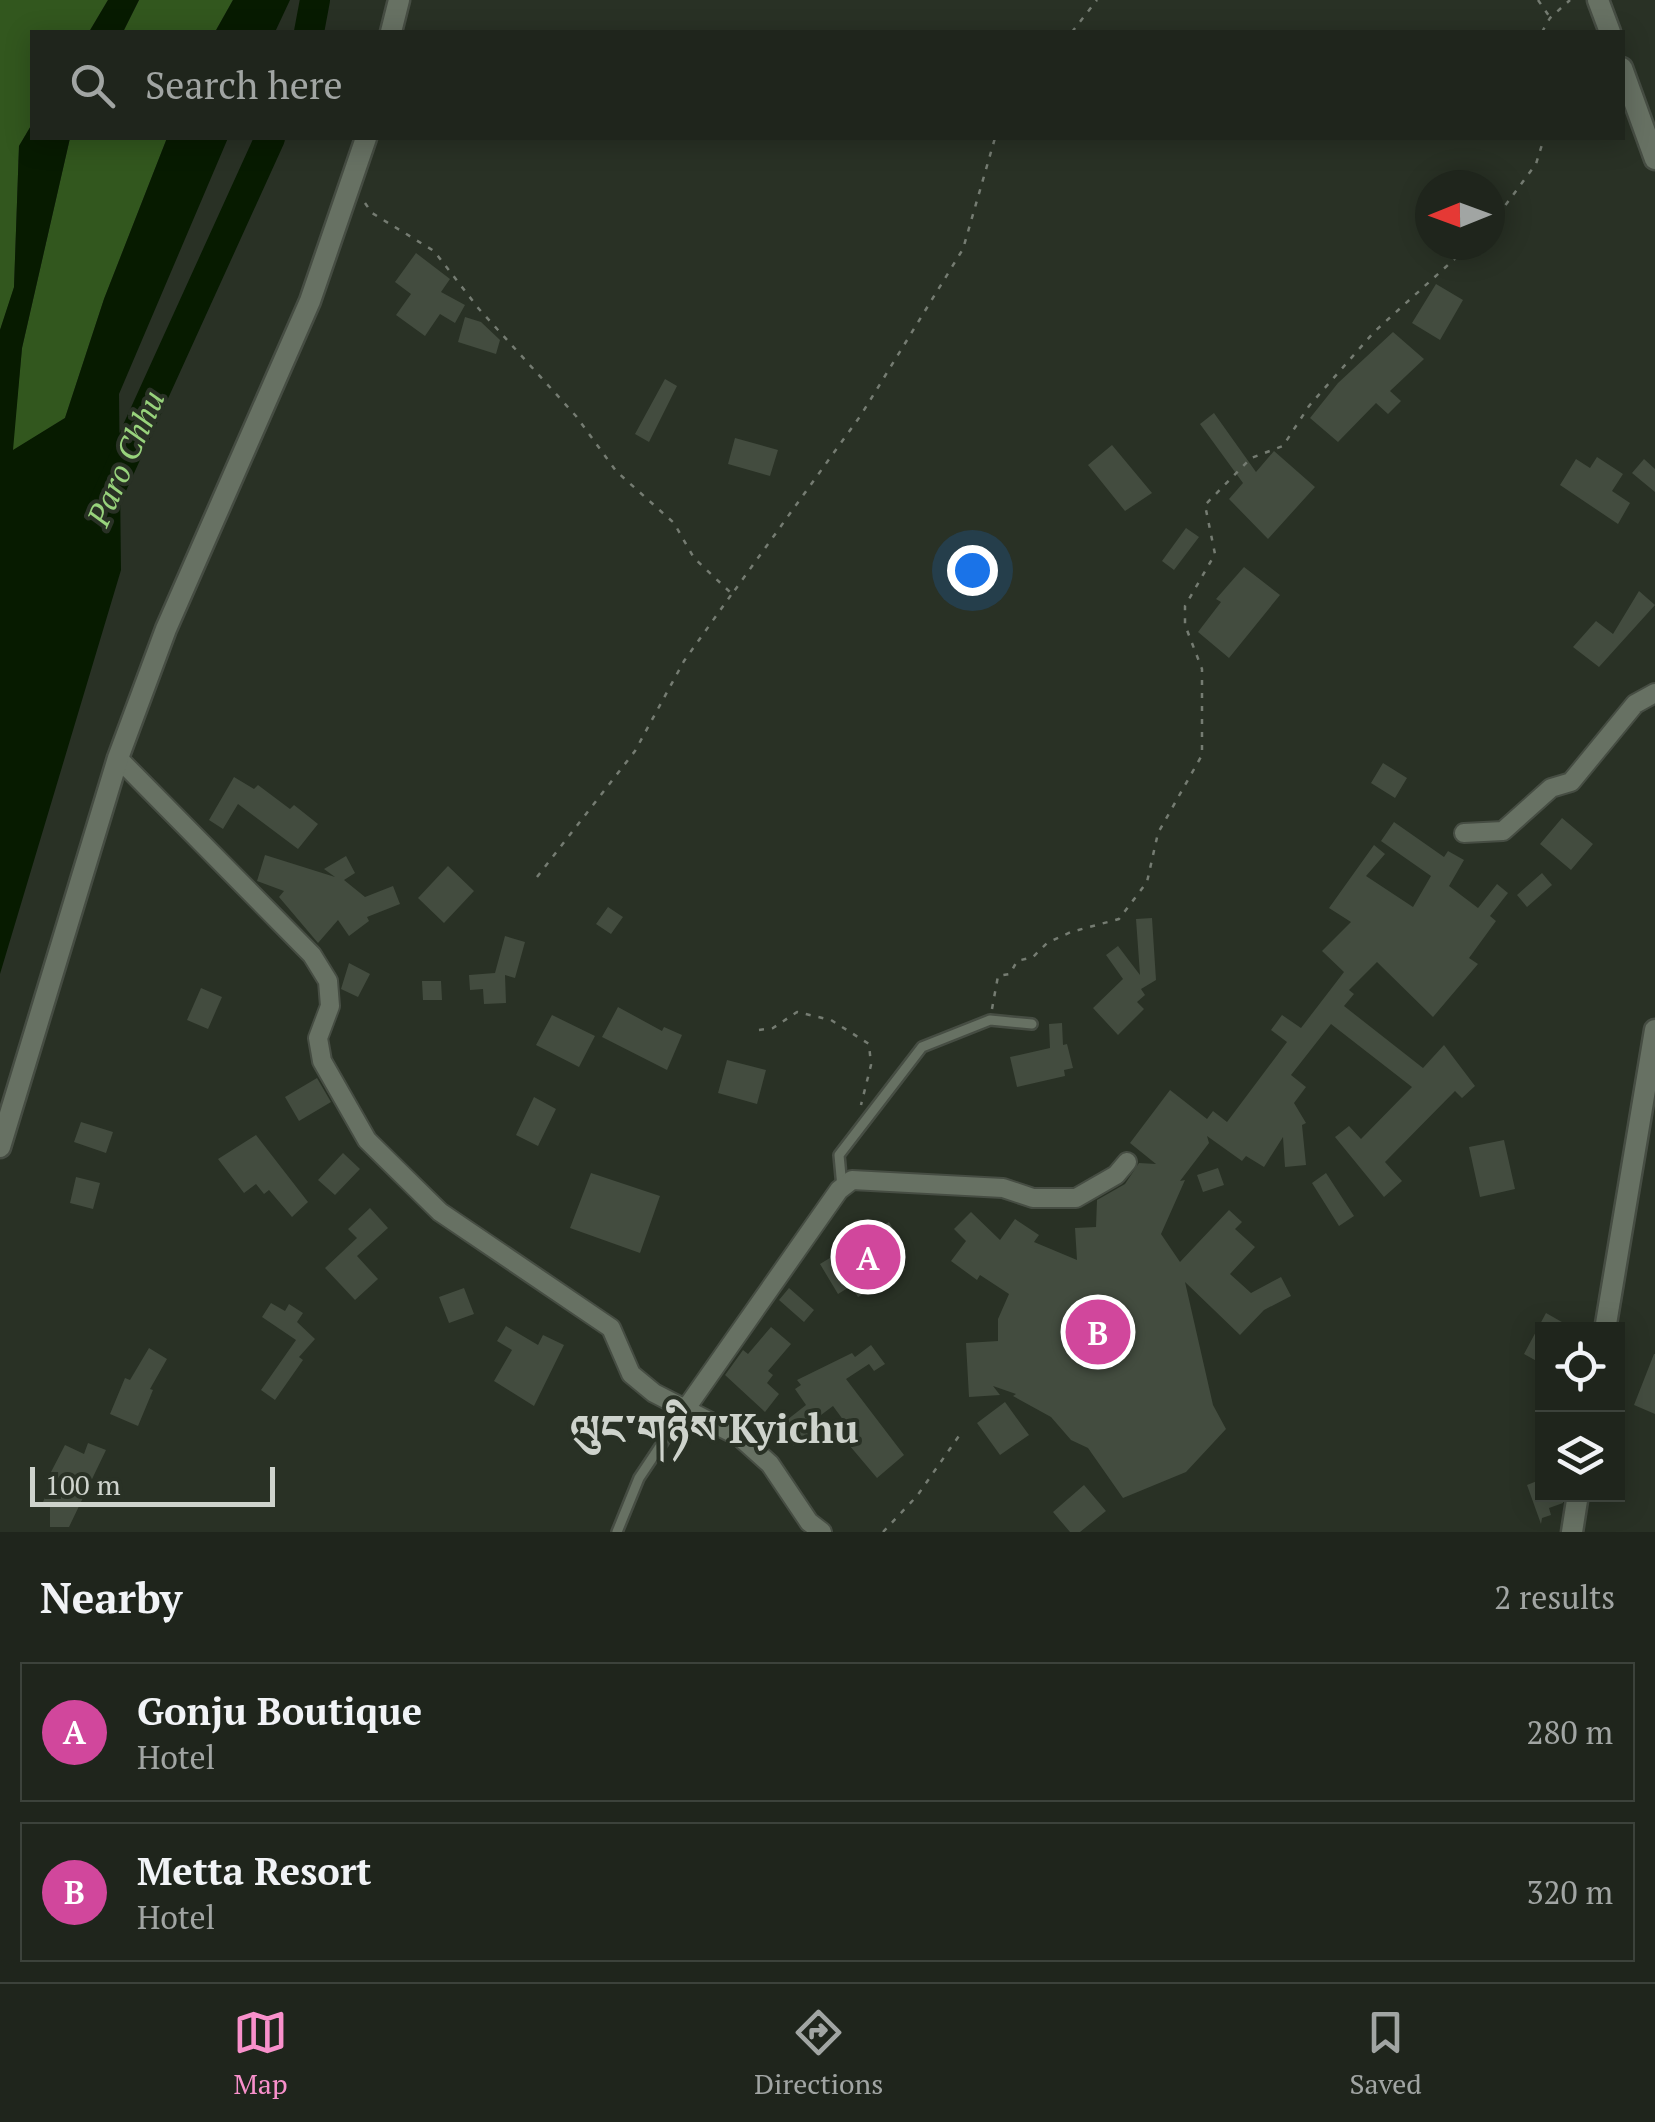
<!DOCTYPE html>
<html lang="en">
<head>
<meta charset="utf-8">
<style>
  body { margin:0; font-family:"PT Serif","Noto Serif Tibetan",serif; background:#2c3129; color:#f1f3f6 }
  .controls { position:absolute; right:30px; bottom:30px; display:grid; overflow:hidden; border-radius:0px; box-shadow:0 5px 25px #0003 }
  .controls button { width:90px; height:90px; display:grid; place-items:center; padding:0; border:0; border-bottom:2px solid #3c423b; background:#1f251c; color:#f1f3f6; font:50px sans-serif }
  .compass { position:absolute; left:1415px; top:170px; width:90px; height:90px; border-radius:50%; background:#1f251c; box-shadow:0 5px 25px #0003; rotate:269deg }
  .scale { position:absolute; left:30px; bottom:25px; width:245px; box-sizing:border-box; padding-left:10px; border:5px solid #ced3cc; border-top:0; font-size:28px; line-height:35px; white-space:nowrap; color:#ced3cc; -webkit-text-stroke:8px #293125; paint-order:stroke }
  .you { position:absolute; left:972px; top:570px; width:35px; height:35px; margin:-25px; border:8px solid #fff; border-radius:50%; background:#1a73e8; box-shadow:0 0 0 15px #1a73e833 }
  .badge { display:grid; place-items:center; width:65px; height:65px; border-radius:50%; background:#f890cb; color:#fff; font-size:32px; font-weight:700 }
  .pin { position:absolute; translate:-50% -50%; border:5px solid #fff; box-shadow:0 2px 10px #0006 }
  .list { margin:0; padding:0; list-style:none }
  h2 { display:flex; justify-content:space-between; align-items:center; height:130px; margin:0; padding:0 40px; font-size:42px }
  h2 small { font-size:32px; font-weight:400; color:#a1a5a3 }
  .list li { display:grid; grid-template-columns:65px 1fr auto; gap:30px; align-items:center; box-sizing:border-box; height:140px; margin:0 20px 20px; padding:0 20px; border:2px solid #3c423b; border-radius:0px }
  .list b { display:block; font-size:38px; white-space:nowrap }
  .list p { margin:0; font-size:32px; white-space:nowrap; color:#a1a5a3 }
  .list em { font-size:32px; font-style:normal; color:#a1a5a3 }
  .icon { flex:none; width:55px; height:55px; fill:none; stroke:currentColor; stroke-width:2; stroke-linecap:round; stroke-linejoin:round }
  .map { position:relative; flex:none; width:1655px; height:1532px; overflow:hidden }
  .search { position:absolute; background:#1f251c; box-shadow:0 5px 25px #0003; left:30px; right:30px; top:30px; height:110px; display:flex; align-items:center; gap:25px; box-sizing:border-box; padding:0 35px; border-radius:0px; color:#a1a5a3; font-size:38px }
  .sheet { height:450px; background:#1f251c }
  nav { display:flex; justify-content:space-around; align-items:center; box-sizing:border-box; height:140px; border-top:2px solid #3c423b; background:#1f251c; font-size:28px; color:#a1a5a3 }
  nav a { display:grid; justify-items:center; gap:5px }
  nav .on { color:#f890cb }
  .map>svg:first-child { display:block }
  .green { fill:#32571e }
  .water { fill:#071b00 }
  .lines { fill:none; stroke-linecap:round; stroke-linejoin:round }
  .river { stroke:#071b00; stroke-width:30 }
  .building { fill:#434c3f }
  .service-casing { stroke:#464d43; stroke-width:14 }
  .minor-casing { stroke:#464d43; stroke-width:22 }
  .tertiary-casing { stroke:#464d43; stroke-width:25 }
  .path { stroke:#757c72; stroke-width:2.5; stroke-dasharray:5 8; stroke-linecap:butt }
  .service { stroke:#677163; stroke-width:9 }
  .minor { stroke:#677163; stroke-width:18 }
  .tertiary { stroke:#677163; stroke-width:20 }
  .labels { text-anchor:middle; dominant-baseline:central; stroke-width:8; stroke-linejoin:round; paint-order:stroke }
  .water-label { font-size:32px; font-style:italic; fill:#98d37c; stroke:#293125 }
  .district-label { font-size:40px; font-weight:bold; fill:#ced3cc; stroke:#293125 }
</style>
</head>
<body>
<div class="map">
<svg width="1655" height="1532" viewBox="0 0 1655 1532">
  <rect width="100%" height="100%" fill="#293125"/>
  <path class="green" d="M 0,0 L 108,0 L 89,32 L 32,32 L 32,124 L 19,146 L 14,288 L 0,330 Z
    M 139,0 L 233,0 L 215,32 L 123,32 Z
    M 70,138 L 167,138 L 104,299 L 65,418 L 12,451 L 22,348 Z"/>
  <path class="water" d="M 108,0 L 139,0 L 123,32 L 89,32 Z
    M 233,0 L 290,0 L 275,32 L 215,32 Z
    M 32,124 L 32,138 L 70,138 L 22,348 L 13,450 L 65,418 L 104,299 L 167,138 L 228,138 L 119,394 L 121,570 L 0,974 L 0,330 L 14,287 L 19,146 Z"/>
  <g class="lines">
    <path class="river" d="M 309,32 L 315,0
      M 104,503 L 270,138"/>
  </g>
  <path class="building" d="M 416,253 L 450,279 L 441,292 L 465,305 L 455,323 L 440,314 L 425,336 L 396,315 L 411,294 L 395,282 Z
    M 1436,284 L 1463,300 L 1440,340 L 1412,323 Z
    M 465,317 L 481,322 L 500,340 L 496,354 L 458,342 Z
    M 1393,332 L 1424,359 L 1390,391 L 1401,401 L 1388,414 L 1376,403 L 1338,442 L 1310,418 L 1338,383 Z
    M 665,379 L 677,386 L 649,442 L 635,434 Z
    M 1214,413 L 1256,472 L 1274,451 L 1315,487 L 1268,539 L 1229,499 L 1243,483 L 1200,424 Z
    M 735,438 L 778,450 L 770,476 L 728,464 Z
    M 1112,445 L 1152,493 L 1125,511 L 1088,465 Z
    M 1597,457 L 1623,474 L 1612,491 L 1630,503 L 1618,524 L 1560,485 L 1576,459 L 1590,468 Z
    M 1644,459 L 1655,469 L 1655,492 L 1632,473 Z
    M 1186,528 L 1199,537 L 1174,570 L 1162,561 Z
    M 1244,567 L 1280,595 L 1229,658 L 1198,632 L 1221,602 L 1216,599 Z
    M 1639,591 L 1655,605 L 1599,667 L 1573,647 L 1596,621 L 1613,634 Z
    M 1383,763 L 1407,778 L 1395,798 L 1371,783 Z
    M 234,777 L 254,789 L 258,785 L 290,809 L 294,805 L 318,824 L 298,849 L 238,804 L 223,829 L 209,820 Z
    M 1562,818 L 1593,844 L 1571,870 L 1540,844 Z
    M 1394,822 L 1444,857 L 1448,851 L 1464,860 L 1449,886 L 1478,908 L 1497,884 L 1508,893 L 1490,916 L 1496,921 L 1469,958 L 1478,964 L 1433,1017 L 1377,962 L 1349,990 L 1354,994 L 1344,1006 L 1423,1068 L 1444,1045 L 1475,1086 L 1462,1098 L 1455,1091 L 1385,1162 L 1402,1181 L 1384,1197 L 1335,1137 L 1349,1126 L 1361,1139 L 1412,1087 L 1331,1024 L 1291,1075 L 1306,1087 L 1294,1103 L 1306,1123 L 1302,1125 L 1306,1165 L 1285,1167 L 1283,1137 L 1264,1167 L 1246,1156 L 1242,1161 L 1207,1136 L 1209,1143 L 1180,1181 L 1185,1180 L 1161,1234 L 1180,1262 L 1229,1210 L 1242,1222 L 1235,1229 L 1255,1247 L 1230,1274 L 1251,1293 L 1281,1277 L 1291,1296 L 1264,1310 L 1240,1335 L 1185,1282 L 1213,1405 L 1226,1429 L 1186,1472 L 1123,1498 L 1088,1448 L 1071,1440 L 1051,1417 L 1013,1396 L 1016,1394 L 993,1386 L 1000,1395 L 969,1397 L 966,1343 L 998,1341 L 998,1319 L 1009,1294 L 980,1275 L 977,1280 L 951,1261 L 966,1241 L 954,1229 L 971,1212 L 1000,1240 L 1015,1219 L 1039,1235 L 1034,1242 L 1077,1260 L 1075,1228 L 1096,1227 L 1097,1200 L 1125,1184 L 1139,1163 L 1156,1164 L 1130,1143 L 1170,1090 L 1207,1119 L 1213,1111 L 1227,1122 L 1287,1042 L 1271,1030 L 1282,1015 L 1301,1028 L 1344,972 L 1322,951 L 1351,922 L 1329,908 L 1374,845 L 1385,854 L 1366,876 L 1413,907 L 1431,876 L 1381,841 Z
    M 265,855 L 335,877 L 324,869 L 346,856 L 355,873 L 344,880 L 365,897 L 393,886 L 400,904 L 367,917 L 369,921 L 349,936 L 338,920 L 318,943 L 279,897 L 284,891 L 257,881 Z
    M 448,866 L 474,891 L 444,923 L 418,898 Z
    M 1542,873 L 1552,885 L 1527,907 L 1517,895 Z
    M 608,907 L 623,917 L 611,934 L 596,924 Z
    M 1152,918 L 1156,980 L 1141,989 L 1145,995 L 1137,1002 L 1144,1009 L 1118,1035 L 1093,1008 L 1123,979 L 1106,955 L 1118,946 L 1140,975 L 1136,919 Z
    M 505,936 L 525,942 L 515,978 L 505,975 L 506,1003 L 484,1004 L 483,989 L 470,990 L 469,975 L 495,973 Z
    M 349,963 L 370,974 L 358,997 L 341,989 Z
    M 422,981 L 441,981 L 442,1000 L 423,1000 Z
    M 201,988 L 222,997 L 208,1029 L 187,1020 Z
    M 618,1007 L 662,1031 L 664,1027 L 682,1035 L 667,1070 L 602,1037 Z
    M 552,1015 L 595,1036 L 579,1067 L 536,1045 Z
    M 1062,1023 L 1063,1045 L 1067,1044 L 1073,1068 L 1064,1070 L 1065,1076 L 1017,1087 L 1010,1057 L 1050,1048 L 1049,1024 Z
    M 727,1060 L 766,1070 L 757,1104 L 718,1093 Z
    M 317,1078 L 331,1102 L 299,1121 L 285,1097 Z
    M 534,1097 L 556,1109 L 538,1146 L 516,1135 Z
    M 81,1122 L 113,1132 L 106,1153 L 74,1142 Z
    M 256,1135 L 308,1202 L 292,1217 L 269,1190 L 264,1194 L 256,1184 L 244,1193 L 218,1159 Z
    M 1504,1140 L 1515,1189 L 1480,1197 L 1469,1147 Z
    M 343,1153 L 360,1169 L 335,1195 L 318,1180 Z
    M 1218,1168 L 1224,1185 L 1203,1192 L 1197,1175 Z
    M 591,1173 L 660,1196 L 640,1253 L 570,1228 Z
    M 1326,1173 L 1354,1216 L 1339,1226 L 1312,1183 Z
    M 76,1177 L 100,1183 L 93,1209 L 70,1203 Z
    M 370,1208 L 388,1228 L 357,1256 L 378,1279 L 355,1300 L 325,1268 L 357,1238 L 348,1229 Z
    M 889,1222 L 906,1251 L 897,1256 L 905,1270 L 858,1297 L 851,1286 L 838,1294 L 820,1264 Z
    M 464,1288 L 474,1314 L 449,1323 L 439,1297 Z
    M 789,1288 L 814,1310 L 804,1322 L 779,1300 Z
    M 271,1303 L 285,1311 L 289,1304 L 303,1313 L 297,1322 L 315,1339 L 299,1357 L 303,1360 L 275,1400 L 261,1390 L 296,1340 L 262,1317 Z
    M 1546,1313 L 1576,1330 L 1542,1330 L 1542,1364 L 1524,1354 Z
    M 506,1326 L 538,1345 L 543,1335 L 564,1345 L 534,1406 L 494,1381 L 512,1350 L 497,1341 Z
    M 771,1327 L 791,1344 L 768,1371 L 773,1375 L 767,1383 L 779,1394 L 765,1412 L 725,1375 L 743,1350 L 748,1354 Z
    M 871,1345 L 885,1364 L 874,1371 L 869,1364 L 846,1379 L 904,1455 L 877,1478 L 844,1439 L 852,1432 L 833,1406 L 809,1424 L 814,1430 L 794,1446 L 778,1427 L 806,1405 L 795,1389 L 801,1385 L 797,1380 L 852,1353 L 855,1357 Z
    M 149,1348 L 167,1359 L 150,1389 L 153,1390 L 138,1426 L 110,1414 L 125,1378 L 130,1380 Z
    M 1654,1354 L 1655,1354 L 1655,1414 L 1634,1405 Z
    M 1005,1402 L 1029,1435 L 1000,1455 L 977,1423 Z
    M 88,1443 L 106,1450 L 69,1527 L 50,1527 L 50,1505 L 43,1502 L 55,1474 L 51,1472 L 65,1445 L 84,1454 Z
    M 1542,1479 L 1542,1494 L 1564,1494 L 1563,1503 L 1549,1508 L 1551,1515 L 1542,1518 L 1541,1524 L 1527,1485 Z
    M 1084,1485 L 1106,1511 L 1080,1532 L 1070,1532 L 1053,1512 Z"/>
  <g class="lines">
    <g class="service-casing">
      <path id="service" d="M 842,1187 L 839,1155 L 922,1047 L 990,1020 L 1032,1024
        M 617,1532 L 639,1478 L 685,1409"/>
    </g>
    <g class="minor-casing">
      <path id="minor" d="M 118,758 L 312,955 L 328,981 L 330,1006 L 318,1038 L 322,1061 L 367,1140 L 440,1212 L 611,1328 L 631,1374 L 654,1393 L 740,1437 L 770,1464 L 809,1522 L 822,1532
        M 1464,833 L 1503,831 L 1551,788 L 1571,782 L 1635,704 L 1655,693
        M 687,1407 L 839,1190 L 852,1180 L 1003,1188 L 1033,1198 L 1076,1198 L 1116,1175 L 1127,1162"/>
    </g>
    <g class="tertiary-casing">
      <path id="tertiary" d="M 1598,0 L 1610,32
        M 391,32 L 399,0
        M 1622,68 L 1655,159
        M 0,1147 L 118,758 L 166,629 L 310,301 L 366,138
        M 1605,1330 L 1655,1030
        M 1572,1532 L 1578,1494"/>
    </g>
    <path class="path" d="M 1538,0 L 1549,16
      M 1072,32 L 1097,0
      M 1542,32 L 1550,18 L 1570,0
      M 365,203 L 372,213 L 434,251 L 479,309 L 576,416 L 616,471 L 674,523 L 694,558 L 732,594 L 861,415 L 963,249 L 995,138
      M 1490,226 L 1536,164 L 1544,138
      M 537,877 L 635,751 L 684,661 L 731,595
      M 992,1009 L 998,976 L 1010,974 L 1017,961 L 1033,957 L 1047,943 L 1071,932 L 1119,919 L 1147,882 L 1158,833 L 1202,755 L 1202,669 L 1185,625 L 1185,606 L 1215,554 L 1205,505 L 1251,458 L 1283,446 L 1309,406 L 1374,332 L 1470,245
      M 759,1030 L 773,1028 L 797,1012 L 831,1020 L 869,1044 L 871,1065 L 861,1105
      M 883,1532 L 917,1496 L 961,1433"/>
    <use href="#service" class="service"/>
    <use href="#minor" class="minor"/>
    <use href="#tertiary" class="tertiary"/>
  </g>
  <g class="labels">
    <g class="water-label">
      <text transform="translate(125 458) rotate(-66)">Paro Chhu</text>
    </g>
    <g class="district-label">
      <text x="714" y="1427">ལུང་གཉིས་Kyichu</text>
    </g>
  </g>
</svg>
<div class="controls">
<button><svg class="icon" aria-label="locate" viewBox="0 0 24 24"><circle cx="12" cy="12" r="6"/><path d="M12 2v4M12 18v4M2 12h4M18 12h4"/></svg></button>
<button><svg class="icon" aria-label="layers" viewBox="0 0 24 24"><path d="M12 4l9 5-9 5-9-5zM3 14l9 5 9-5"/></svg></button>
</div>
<svg class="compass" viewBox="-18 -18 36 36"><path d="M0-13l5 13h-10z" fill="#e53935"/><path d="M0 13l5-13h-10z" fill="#a1a5a3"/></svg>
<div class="scale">100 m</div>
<div class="you"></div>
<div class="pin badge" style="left:868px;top:1257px;background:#d1479c">A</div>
<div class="pin badge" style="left:1098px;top:1332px;background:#d1479c">B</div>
<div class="search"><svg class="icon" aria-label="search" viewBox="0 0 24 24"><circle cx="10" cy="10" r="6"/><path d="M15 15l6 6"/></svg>Search here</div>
</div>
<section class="sheet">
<h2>Nearby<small>2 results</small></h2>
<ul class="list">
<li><span class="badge" style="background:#d1479c">A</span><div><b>Gonju Boutique</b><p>Hotel</p></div><em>280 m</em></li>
<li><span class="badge" style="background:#d1479c">B</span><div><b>Metta Resort</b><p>Hotel</p></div><em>320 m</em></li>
</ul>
</section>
<nav>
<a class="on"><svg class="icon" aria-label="map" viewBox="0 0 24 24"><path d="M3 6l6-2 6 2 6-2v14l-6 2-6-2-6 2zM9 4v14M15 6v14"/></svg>Map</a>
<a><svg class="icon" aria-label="directions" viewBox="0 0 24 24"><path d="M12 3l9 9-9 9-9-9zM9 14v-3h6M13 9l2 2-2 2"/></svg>Directions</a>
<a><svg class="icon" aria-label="saved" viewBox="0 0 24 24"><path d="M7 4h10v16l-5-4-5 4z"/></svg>Saved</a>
</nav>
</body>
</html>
